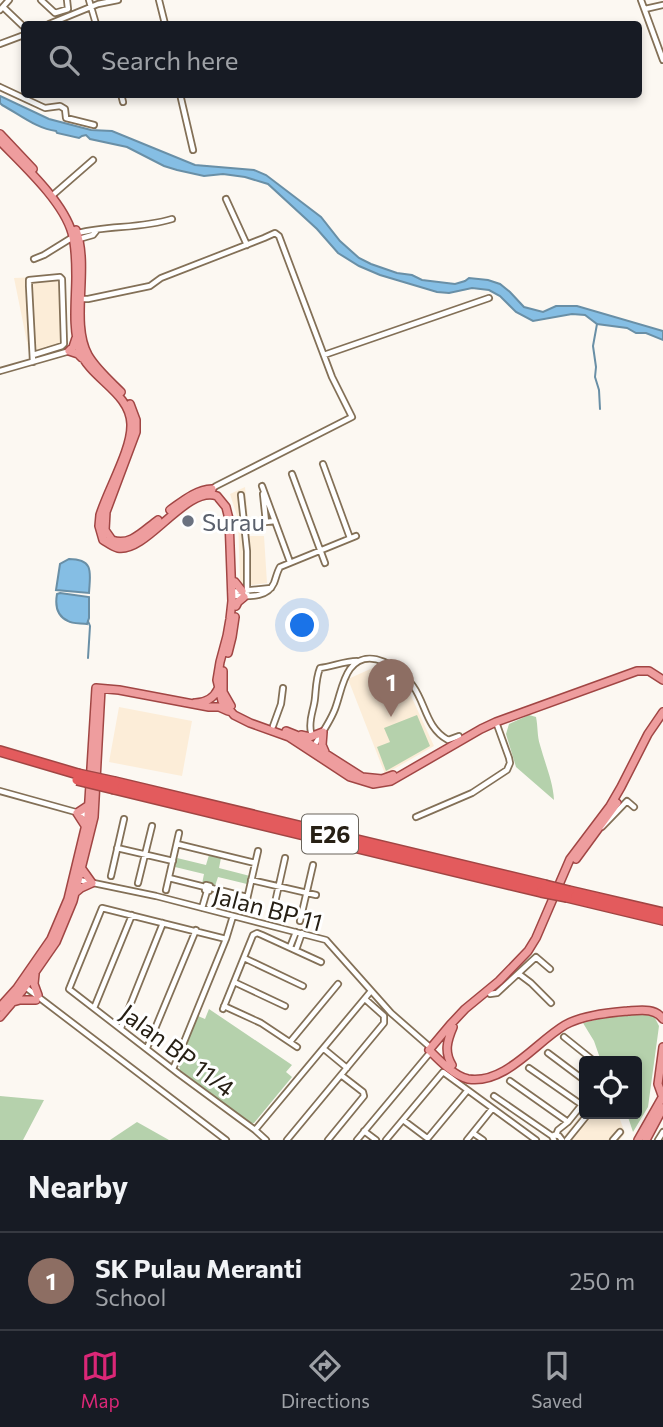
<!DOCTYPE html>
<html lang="en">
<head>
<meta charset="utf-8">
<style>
  body { margin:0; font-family:Commissioner,sans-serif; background:#20242c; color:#f1f3f6 }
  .controls { position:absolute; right:21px; bottom:21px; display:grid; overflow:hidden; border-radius:7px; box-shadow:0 4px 10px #0003 }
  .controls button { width:63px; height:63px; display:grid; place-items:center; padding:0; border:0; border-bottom:2px solid #363941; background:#171b24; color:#f1f3f6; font:35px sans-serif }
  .you { position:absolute; left:303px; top:626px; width:24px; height:24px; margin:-18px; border:5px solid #fff; border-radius:50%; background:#1a73e8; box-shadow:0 0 0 10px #1a73e833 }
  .badge { display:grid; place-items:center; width:46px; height:46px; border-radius:50%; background:#db2777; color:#fff; font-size:23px; font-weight:700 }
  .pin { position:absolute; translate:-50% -58px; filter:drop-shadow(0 2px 4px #0008) }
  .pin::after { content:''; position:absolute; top:37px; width:24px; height:21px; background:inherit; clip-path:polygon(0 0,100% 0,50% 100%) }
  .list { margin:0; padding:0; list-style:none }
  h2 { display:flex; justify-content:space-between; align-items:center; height:91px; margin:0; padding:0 28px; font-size:30px }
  h2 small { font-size:23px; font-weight:400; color:#9ea1a6 }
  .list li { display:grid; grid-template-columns:46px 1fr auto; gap:21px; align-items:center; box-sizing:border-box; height:98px; padding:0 28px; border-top:2px solid #363941 }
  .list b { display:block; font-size:26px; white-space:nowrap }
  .list p { margin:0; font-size:23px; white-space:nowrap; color:#9ea1a6 }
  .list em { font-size:23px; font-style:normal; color:#9ea1a6 }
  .icon { flex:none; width:38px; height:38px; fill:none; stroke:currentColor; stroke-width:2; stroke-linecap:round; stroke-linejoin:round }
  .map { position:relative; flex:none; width:663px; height:1140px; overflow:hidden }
  .search { position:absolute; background:#171b24; box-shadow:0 4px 10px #0003; left:21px; right:21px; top:21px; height:77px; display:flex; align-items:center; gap:18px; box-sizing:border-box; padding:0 24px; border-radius:7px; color:#9ea1a6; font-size:26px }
  .sheet { height:189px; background:#171b24 }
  nav { display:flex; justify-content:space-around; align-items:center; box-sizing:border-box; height:98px; border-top:2px solid #363941; background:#171b24; font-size:19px; color:#9ea1a6 }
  nav a { display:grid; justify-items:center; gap:4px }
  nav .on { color:#db2777 }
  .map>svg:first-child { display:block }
  .built { fill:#fcedd8 }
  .green { fill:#b5d1ac }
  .water { fill:#85bee4; stroke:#698fa6; stroke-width:2 }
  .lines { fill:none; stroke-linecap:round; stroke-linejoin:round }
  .stream { stroke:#698fa6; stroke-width:2 }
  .minor-casing { stroke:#837057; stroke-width:8 }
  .major-casing { stroke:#a14644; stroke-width:10 }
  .highway-casing { stroke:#a14644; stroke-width:12 }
  .minor { stroke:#fff; stroke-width:4.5 }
  .major { stroke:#ee9d9e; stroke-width:7 }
  .highway { stroke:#e35b5d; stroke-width:9 }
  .highway-bridge-casing { stroke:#a14644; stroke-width:12; stroke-linecap:butt }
  .highway-bridge { stroke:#e35b5d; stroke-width:9 }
  .worship-dot { fill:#6b7280; stroke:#fff; stroke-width:2.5 }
  .labels { text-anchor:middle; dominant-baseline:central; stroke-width:6; stroke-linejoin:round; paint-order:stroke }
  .shield { fill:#fff; stroke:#68635b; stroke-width:2 }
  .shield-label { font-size:23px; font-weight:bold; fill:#272015 }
  .worship-label { font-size:24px; fill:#5b616d; stroke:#fff; text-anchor:start }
  .street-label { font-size:24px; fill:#272015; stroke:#fff }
</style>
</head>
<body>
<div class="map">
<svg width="663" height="1140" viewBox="0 0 663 1140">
  <rect width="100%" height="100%" fill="#fcf8f2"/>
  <path class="built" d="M 64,276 L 67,345 L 30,357 L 14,278 Z
    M 245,487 L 250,536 L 264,536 L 267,583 L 243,586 L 240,580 L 238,519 L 230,494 Z
    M 377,666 L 394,675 L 407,687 L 434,746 L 385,774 L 348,679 Z
    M 119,707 L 192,721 L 182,776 L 109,762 Z
    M 584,1111 L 584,1114 L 618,1114 L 625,1133 L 620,1140 L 561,1140 Z"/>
  <path class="green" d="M 417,715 L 430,746 L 386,771 L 377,747 L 390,742 L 384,728 Z
    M 529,715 L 536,717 C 538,726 537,736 540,745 C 545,764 553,781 554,800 L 516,767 L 506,734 L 509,724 Z
    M 209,855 L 221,858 L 219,868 L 250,876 L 247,884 L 218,877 L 215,886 L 207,883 L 202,884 L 204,874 L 175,867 L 177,858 L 206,865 Z
    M 209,1009 L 292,1065 L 286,1072 L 292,1077 L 254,1123 L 251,1123 L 180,1070 L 179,1064 L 198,1016 L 205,1019 Z
    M 645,1013 L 654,1016 L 659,1026 L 648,1107 L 633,1132 L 627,1114 L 637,1114 L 637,1061 L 601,1061 L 594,1041 L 583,1023 L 603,1018 Z
    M 0,1096 L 44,1100 L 23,1140 L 0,1140 Z
    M 137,1122 L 169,1140 L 110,1140 Z"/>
  <path class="water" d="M 0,96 L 49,119 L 91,130 L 112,131 L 195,165 L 254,170 L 266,175 L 321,217 L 340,241 L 359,258 L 371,264 L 397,273 L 412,275 L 422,280 L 455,284 L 465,281 L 469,278 L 488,280 L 500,284 L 510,292 L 524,307 L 543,312 L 556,306 L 577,306 L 663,331 L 663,340 L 646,333 L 636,333 L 627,328 L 597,324 L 585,315 L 572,314 L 533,321 L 516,312 L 500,296 L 489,290 L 472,288 L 449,293 L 437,292 L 380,275 L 359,266 L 338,253 L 317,229 L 268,184 L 245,177 L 223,174 L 204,176 L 177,170 L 164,166 L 127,147 L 90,139 L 86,135 L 82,136 L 79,138 L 57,133 L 56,131 C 37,129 19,114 2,105 L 0,103 Z
    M 69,559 C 95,559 90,574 89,593 L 56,590 L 60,564 Z
    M 60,593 L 89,597 L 89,618 L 87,624 C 81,623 72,624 68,621 C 57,616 55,605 57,594 Z"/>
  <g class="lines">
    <path class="stream" d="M 597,324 L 593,346 L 596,367 L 595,377 L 599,390 L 600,409
      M 88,621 L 90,626 L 88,658"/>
    <g class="minor-casing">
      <path id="minor" d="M 41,0 L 55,13 L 68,9 L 67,0
        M 89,0 L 96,24
        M 159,0 L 165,24
        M 641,0 L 663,60
        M 3,7 L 24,27
        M 645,9 L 663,5
        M 0,10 L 9,0
        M 49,24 L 98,4 L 118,0
        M 0,44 L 24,35
        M 0,87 L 45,108 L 60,106 L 65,109 L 66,118 L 94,125
        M 121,94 L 123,102
        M 180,94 L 193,150
        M 54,194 L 93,160
        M 226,199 L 247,245
        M 78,233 C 108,225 140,229 172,219
        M 79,239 L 93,235 L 97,230
        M 34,259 L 44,255 L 73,237
        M 82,299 L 88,299 L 150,286 L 161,278 L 264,238 L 275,233 L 279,236 L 332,377 L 352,417 L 216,486 L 212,489
        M 33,355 L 62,346 L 64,344 L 62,279 L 60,277 L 29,280 L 29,286 L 33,362
        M 324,355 L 489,298
        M 0,371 L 70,351
        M 323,464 L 350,538
        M 292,474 L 325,563
        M 262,486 L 290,562
        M 263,494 L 266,522 L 275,521
        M 241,495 L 247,551 L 247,596
        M 231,592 L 271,588
        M 232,596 C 247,596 267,599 274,583 C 276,578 277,572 280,567 L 356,536
        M 273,726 L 281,704 L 283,688
        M 311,732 C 308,720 314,710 315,698 C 316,688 316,678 320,668 C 332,667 344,661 357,661
        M 313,747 C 321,735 330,722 335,709 C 340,696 342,680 350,669 C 368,645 401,668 413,686 C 426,704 426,728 448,740 L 459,736
        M 0,791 L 90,816
        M 416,817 L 472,793 L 507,770 L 510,763 L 509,758 L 496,722
        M 602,827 L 627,801 L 634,807
        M 177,844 L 255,863
        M 117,848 L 173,861
        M 111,876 L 124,819
        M 169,878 L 205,887
        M 79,880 L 156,896 L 326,940 L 391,1013 L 431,1048
        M 251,880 L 316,895
        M 138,883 L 152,826
        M 206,885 L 210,886 L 209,891 L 205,890 Z
        M 211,888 L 247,897
        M 166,890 L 179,833
        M 202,908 L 207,891
        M 245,908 L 258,851
        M 272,916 L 285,858
        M 300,921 L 313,865
        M 226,939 L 102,908 L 69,989 L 179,1074 L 255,1130 L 266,1140
        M 290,947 L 296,932
        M 296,950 L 302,933
        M 244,958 L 303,986
        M 519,974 L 531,983 L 551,1003
        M 234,982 L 285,1006
        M 24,986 L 226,1140
        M 490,994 L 497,993 L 536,957 L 550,969
        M 224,1006 L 261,1023 L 297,1047
        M 94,1008 L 132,915
        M 223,1009 L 253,935 L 257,933 L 262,935 L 321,962
        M 121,1028 L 163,923
        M 564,1037 L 594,1061
        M 290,1042 L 338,984
        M 147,1048 L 196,930
        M 324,1049 L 347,1068
        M 548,1053 L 584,1080
        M 529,1068 L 582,1105
        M 173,1069 L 226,939 L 233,916
        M 510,1081 L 568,1122
        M 494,1096 L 552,1136
        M 403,1120 L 427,1138
        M 255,1130 L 371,991
        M 364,1131 L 376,1140
        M 473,1133 L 483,1140
        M 556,1135 L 558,1130 L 568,1122 L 584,1102
        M 428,1138 L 467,1091
        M 287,1140 L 384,1023 L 384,1016 L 365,999
        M 328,1140 L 364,1096 L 363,1092 L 341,1075
        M 357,1140 L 428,1055 L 432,1053
        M 386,1140 L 443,1072 L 536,1140
        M 467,1140 L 492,1109
        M 554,1140 L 552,1136 L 554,1135 L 559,1136 L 562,1140
        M 567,1140 L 588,1114
        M 613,1140 L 620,1132
        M 658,1140 L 663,1132"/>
    </g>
    <g class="major-casing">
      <path id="major" d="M 0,134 L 33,169
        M 0,141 C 23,165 63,201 72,233 C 76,247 76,262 76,276 C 76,300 72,328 80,351 C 90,379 130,392 131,424 C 132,449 108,489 100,515 L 99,526 L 103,540 C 108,543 113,547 118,548 C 147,553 186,485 217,496 L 226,507 L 229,519 L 232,601 L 230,619 L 227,636 L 220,662 L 217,680 L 222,701 L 234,715 L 250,723 L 289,737 L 350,777 L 373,784 L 391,781 L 481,729 L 496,722 L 637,671 L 649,671 L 663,680
        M 76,230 C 90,268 70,322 88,355 C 96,369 110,381 121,392
        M 76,338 L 73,347 L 69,351 L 78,354 L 82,358
        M 130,404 L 136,420 L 136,432 L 106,512 L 105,530 L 112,540 C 130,547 144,530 158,520
        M 170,510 C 183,501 195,490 212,489
        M 235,582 L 242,591
        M 236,606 L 238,602 L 244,597
        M 228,653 L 232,637 L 235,617
        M 223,671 L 223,692 L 231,706
        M 195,703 C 205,703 214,698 218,689
        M 663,712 L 648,734 L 621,787 L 610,806 L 570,859 L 536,938 L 528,951 L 499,981 L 465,1009 L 450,1025 L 429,1050 C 439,1060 454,1076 468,1079 C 505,1085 536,1042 565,1025 C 583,1015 608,1013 628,1011 C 642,1010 655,1008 663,1019
        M 286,731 L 296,735 L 362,777 L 382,779 L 393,775
        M 301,735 L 310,737 L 323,732 L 322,745 L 325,752
        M 86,827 L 77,813 L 89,805
        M 576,859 L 617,803
        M 75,893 L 81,888 L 92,883 L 82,869
        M 35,974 L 34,984 L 38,995
        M 13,1002 L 20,1000 L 36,1000
        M 0,1007 L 17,988 L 51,939 L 68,899 L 88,816 L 96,688 L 119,690 L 209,707 L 219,707 L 228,711
        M 0,1017 L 22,991 L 56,942 L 73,901 L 94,817 L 101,689
        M 663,1047 L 658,1084 L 663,1098
        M 452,1065 C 444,1052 447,1041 453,1027
        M 638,1140 L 663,1096
        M 646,1140 L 663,1108"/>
    </g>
    <g class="highway-casing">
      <path id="highway" d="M 0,751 L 78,774
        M 115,782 L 545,885
        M 114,789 L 541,892
        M 569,891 L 663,913
        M 567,897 L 663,920"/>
    </g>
    <use href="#minor" class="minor"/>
    <use href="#major" class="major"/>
    <use href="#highway" class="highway"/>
    <g class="highway-bridge-casing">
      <path id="highway-bridge" d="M 78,774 L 115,782
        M 77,780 L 114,789
        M 545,885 L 569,891
        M 541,892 L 567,897"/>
    </g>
    <use href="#highway-bridge" class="highway-bridge"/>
  </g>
  <circle class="worship-dot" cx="188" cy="521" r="7"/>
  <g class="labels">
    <rect class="shield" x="302" y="814.5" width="56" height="39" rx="5"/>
    <g class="shield-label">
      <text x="330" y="834">E26</text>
    </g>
    <g class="worship-label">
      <text x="202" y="521">Surau</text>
    </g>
    <g class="street-label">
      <text transform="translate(268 908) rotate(15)">Jalan BP 11</text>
      <text transform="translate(178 1050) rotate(37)">Jalan BP 11/4</text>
    </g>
  </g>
</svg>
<div class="controls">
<button><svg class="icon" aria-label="locate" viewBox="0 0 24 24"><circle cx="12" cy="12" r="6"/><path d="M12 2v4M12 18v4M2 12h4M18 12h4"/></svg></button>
</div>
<div class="you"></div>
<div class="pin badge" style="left:391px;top:717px;background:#8d6e63">1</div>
<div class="search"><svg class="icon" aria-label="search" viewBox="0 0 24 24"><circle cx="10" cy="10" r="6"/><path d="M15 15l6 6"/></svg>Search here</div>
</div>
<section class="sheet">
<h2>Nearby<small></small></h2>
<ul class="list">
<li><span class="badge" style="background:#8d6e63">1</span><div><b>SK Pulau Meranti</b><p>School</p></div><em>250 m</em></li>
</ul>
</section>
<nav>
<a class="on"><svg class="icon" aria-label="map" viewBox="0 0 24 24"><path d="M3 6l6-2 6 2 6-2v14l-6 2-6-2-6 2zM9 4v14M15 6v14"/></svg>Map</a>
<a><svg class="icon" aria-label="directions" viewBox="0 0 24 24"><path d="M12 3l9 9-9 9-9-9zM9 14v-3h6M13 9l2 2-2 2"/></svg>Directions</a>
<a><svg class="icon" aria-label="saved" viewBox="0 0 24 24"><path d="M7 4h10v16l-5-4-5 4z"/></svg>Saved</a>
</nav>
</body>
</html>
